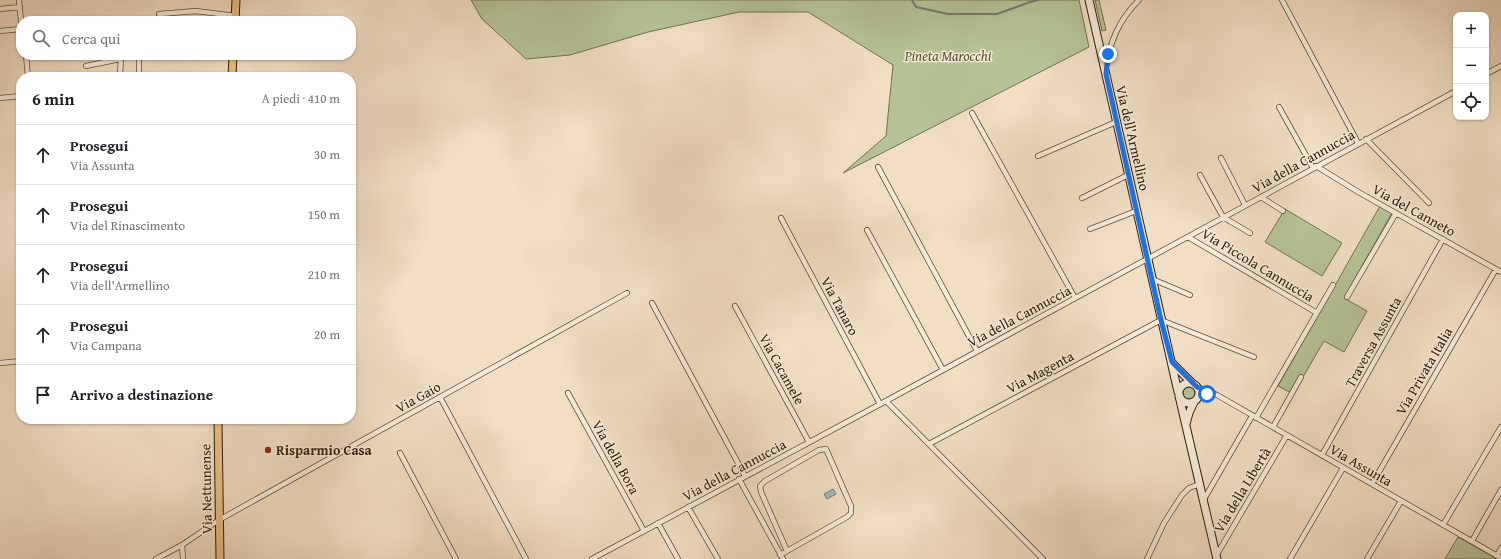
<!DOCTYPE html>
<html lang="it">
<head>
<meta charset="utf-8">
<style>
  body { margin:0; font-family:"Gentium Book Plus",serif; background:#f2f2f2; color:#202124 }
  .controls { position:absolute; right:12px; top:12px; display:grid; overflow:hidden; border-radius:8px; box-shadow:0 1px 3px #0004 }
  .controls button { width:36px; height:36px; display:grid; place-items:center; padding:0; border:0; border-bottom:1px solid #e0e0e0; background:#fff; color:#202124; font:20px sans-serif }
  .stop { position:absolute; width:12px; height:12px; margin:-9px; border:3px solid #1a73e8; border-radius:50%; background:#fff }
  .stop.end { background:#1a73e8; border-color:#fff; box-shadow:0 1px 4px #0008 }
  .list { margin:0; padding:0; list-style:none }
  h2 { display:flex; justify-content:space-between; align-items:center; height:52px; margin:0; padding:0 16px; font-size:17px }
  h2 small { font-size:13px; font-weight:400; color:#757577 }
  .list li { display:grid; grid-template-columns:26px 1fr auto; gap:12px; align-items:center; box-sizing:border-box; height:60px; padding:0 16px; border-top:1px solid #e0e0e0 }
  .list b { display:block; font-size:15px; white-space:nowrap }
  .list p { margin:0; font-size:13px; white-space:nowrap; color:#757577 }
  .list em { font-size:13px; font-style:normal; color:#757577 }
  .icon { flex:none; width:22px; height:22px; fill:none; stroke:currentColor; stroke-width:2; stroke-linecap:round; stroke-linejoin:round }
  .map { position:relative; flex:none; width:1501px; height:559px; overflow:hidden }
  .search { position:absolute; background:#fff; box-shadow:0 1px 3px #0004; left:16px; top:16px; width:340px; height:44px; display:flex; align-items:center; gap:10px; box-sizing:border-box; padding:0 14px; border-radius:16px; color:#757577; font-size:15px }
  .panel { position:absolute; background:#fff; box-shadow:0 1px 3px #0004; left:16px; top:72px; width:340px; height:352px; border-radius:16px }
  .map>svg:first-child { display:block }
  .green { fill:#b6c298; stroke:#72704e }
  .water { fill:#a2b9c0; stroke:#747b74 }
  .lines { fill:none; stroke-linecap:round; stroke-linejoin:round }
  .stream { stroke:#747b74; stroke-width:2 }
  .street-casing { stroke:#5f4d34; stroke-width:6 }
  .secondary-casing { stroke:#2e1d03; stroke-width:9 }
  .primary-casing { stroke:#2e1d03; stroke-width:9 }
  .street { stroke:#f6ead9; stroke-width:4.5 }
  .secondary { stroke:#f6ead9; stroke-width:7 }
  .primary { stroke:#e8bf82; stroke-width:7 }
  .route { stroke:#1a73e8; stroke-width:5 }
  .poi-dot { fill:#8f2418; stroke:#f6ead9; stroke-width:1.5 }
  .labels { text-anchor:middle; dominant-baseline:central; stroke-width:3; stroke-linejoin:round; paint-order:stroke }
  .park-label { font-size:14px; font-style:italic; fill:#574f30; stroke:#f6ead9 }
  .street-label { font-size:14px; fill:#2e1d03; stroke:#f6ead9 }
  .poi-label { font-size:14px; font-weight:bold; fill:#2e1d03; stroke:#f6ead9; text-anchor:start }
</style>
</head>
<body>
<div class="map">
<svg width="1501" height="559" viewBox="0 0 1501 559">
  <rect width="100%" height="100%" fill="#f1dec5"/>
  <filter id="stains"><feTurbulence type="fractalNoise" baseFrequency=".005" numOctaves="4"/><feColorMatrix values="0 0 0 0 .2 0 0 0 0 .09 0 0 0 0 .02 0 0 0 .5 -.17"/></filter>
  <radialGradient id="worn" r=".72"><stop offset=".6" stop-color="#630" stop-opacity="0"/><stop offset="1" stop-color="#630" stop-opacity=".3"/></radialGradient>
  <path class="green" d="M 471,0 L 1079,0 L 1089,47 L 843,173 L 886,136 L 893,65 L 808,12 L 739,12 L 648,32 L 570,55 L 526,59 L 482,19 Z
    M 1095,0 L 1099,0 L 1106,30 L 1102,31 Z
    M 1380,206 L 1392,213 L 1344,298 L 1367,311 L 1344,352 L 1324,341 L 1293,394 L 1278,386 Z
    M 1285,209 L 1342,243 L 1322,276 L 1265,242 Z
    M1183 393a6 6 0 1 1 12 0a6 6 0 1 1-12 0Z
    M 1458,537 L 1497,559 L 1445,559 Z"/>
  <path class="water" d="M 833,489 L 836,494 L 827,499 L 824,494 Z"/>
  <g class="lines">
    <path class="stream" d="M 912,0 L 916,7 L 948,14 L 997,14 L 1030,2 L 1038,0"/>
    <g class="street-casing">
      <path id="street" d="M 19,0 L 21,21
        M 1282,0 L 1358,143
        M 0,9 L 20,7
        M 159,14 L 196,11 L 236,16
        M 0,31 L 21,29
        M 26,55 L 28,77
        M 139,55 L 139,77
        M 86,66 L 120,59
        M 1106,68 C 1110,41 1119,20 1139,0
        M 1486,74 L 1501,66
        M 120,77 L 121,55
        M 214,77 L 232,75
        M 0,98 L 21,96
        M 1279,107 L 1313,168
        M 972,113 L 1075,298
        M 1366,139 L 1429,203
        M 1038,156 L 1116,122
        M 1221,158 L 1245,205
        M 1316,166 L 1360,193 L 1501,272
        M 878,167 L 977,351
        M 1200,175 L 1223,217 L 1250,233
        M 1261,197 L 1283,211
        M 1082,198 L 1128,175
        M 781,218 L 880,404
        M 1090,229 L 1136,211
        M 867,230 L 943,370
        M 1188,237 L 1317,313
        M 1152,279 L 1190,295
        M 1347,297 L 1396,213
        M 652,303 L 745,476
        M 735,306 L 809,442
        M 0,363 L 21,361
        M 1197,387 L 1217,395 L 1501,558
        M 568,393 L 644,531
        M 440,397 L 526,559
        M 1198,398 L 1210,392
        M 886,401 L 1043,559
        M 1256,418 L 1333,285
        M 1273,427 L 1301,377
        M 929,444 L 1161,320 L 1254,357
        M 400,453 L 456,559
        M 1322,455 L 1443,239
        M 739,479 L 783,559
        M 1372,484 L 1496,269
        M 1203,501 L 1252,416
        M 688,507 L 718,559
        M 658,523 L 678,559
        M 1443,525 L 1501,427
        M 1472,541 L 1501,490
        M 182,545 L 183,559
        M 780,555 L 787,551 L 847,517 L 851,513 L 851,506 L 826,449 L 819,450 L 765,481 L 760,486 L 761,492 L 787,551
        M 1216,556 L 1287,435
        M 1497,556 L 1501,548
        M 156,559 L 182,545 L 219,520 L 627,293
        M 592,559 L 886,401 L 1456,91
        M 1147,559 L 1164,523 L 1182,495 L 1189,488 L 1200,484
        M 1290,559 L 1343,468
        M 1367,559 L 1401,501"/>
    </g>
    <g class="secondary-casing">
      <path id="secondary" d="M 1089,0 L 1178,392
        M 1173,364 L 1193,384
        M1179 393a10 10 0 1 1 20 0a10 10 0 1 1-20 0Z
        M 1179,396 L 1217,559
        M 1186,424 L 1189,413 L 1194,402"/>
    </g>
    <g class="primary-casing">
      <path id="primary" d="M 235,21 L 236,0
        M 232,77 L 233,55
        M 218,419 L 220,559"/>
    </g>
    <use href="#street" class="street"/>
    <use href="#secondary" class="secondary"/>
    <use href="#primary" class="primary"/>
  </g>
  <g class="lines">
    <path class="route" d="M 1108,54 L 1106,74 L 1161,320 L 1172,362 L 1197,387 L 1210,392 L 1207,394"/>
  </g>
  <circle class="poi-dot" cx="268" cy="450" r="4"/>
  <g class="labels">
    <g class="park-label">
      <text x="948" y="56">Pineta Marocchi</text>
    </g>
    <g class="street-label">
      <text transform="translate(1133 138) rotate(77)">Via dell'Armellino</text>
      <text transform="translate(1303 161) rotate(-29)">Via della Cannuccia</text>
      <text transform="translate(1414 210) rotate(29)">Via del Canneto</text>
      <text transform="translate(1258 265) rotate(31)">Via Piccola Cannuccia</text>
      <text transform="translate(840 306) rotate(62)">Via Tanaro</text>
      <text transform="translate(1019 316) rotate(-28)">Via della Cannuccia</text>
      <text transform="translate(1373 342) rotate(-61)">Traversa Assunta</text>
      <text transform="translate(782 369) rotate(61)">Via Cacamele</text>
      <text transform="translate(1424 371) rotate(-60)">Via Privata Italia</text>
      <text transform="translate(1040 372) rotate(-28)">Via Magenta</text>
      <text transform="translate(418 397) rotate(-29)">Via Gaio</text>
      <text transform="translate(616 457) rotate(61)">Via della Bora</text>
      <text transform="translate(1361 465) rotate(30)">Via Assunta</text>
      <text transform="translate(734 470) rotate(-28)">Via della Cannuccia</text>
      <text transform="translate(206 489) rotate(-91)">Via Nettunense</text>
      <text transform="translate(1242 490) rotate(-59)">Via della Libertà</text>
    </g>
    <g class="poi-label">
      <text x="276" y="450">Risparmio Casa</text>
    </g>
  </g>
  <rect width="100%" height="100%" filter="url(#stains)"/>
  <rect width="100%" height="100%" fill="url(#worn)"/>
</svg>
<div class="controls">
<button>+</button>
<button>−</button>
<button><svg class="icon" aria-label="locate" viewBox="0 0 24 24"><circle cx="12" cy="12" r="6"/><path d="M12 2v4M12 18v4M2 12h4M18 12h4"/></svg></button>
</div>
<div class="stop" style="left:1207px;top:394px"></div>
<div class="stop end" style="left:1108px;top:54px"></div>
<div class="search"><svg class="icon" aria-label="search" viewBox="0 0 24 24"><circle cx="10" cy="10" r="6"/><path d="M15 15l6 6"/></svg>Cerca qui</div>
<section class="panel">
<h2>6 min<small>A piedi · 410 m</small></h2>
<ul class="list">
<li><svg class="icon" aria-label="ahead" viewBox="0 0 24 24"><path d="M12 20V5M6 11l6-6 6 6"/></svg><div><b>Prosegui</b><p>Via Assunta</p></div><em>30 m</em></li>
<li><svg class="icon" aria-label="ahead" viewBox="0 0 24 24"><path d="M12 20V5M6 11l6-6 6 6"/></svg><div><b>Prosegui</b><p>Via del Rinascimento</p></div><em>150 m</em></li>
<li><svg class="icon" aria-label="ahead" viewBox="0 0 24 24"><path d="M12 20V5M6 11l6-6 6 6"/></svg><div><b>Prosegui</b><p>Via dell'Armellino</p></div><em>210 m</em></li>
<li><svg class="icon" aria-label="ahead" viewBox="0 0 24 24"><path d="M12 20V5M6 11l6-6 6 6"/></svg><div><b>Prosegui</b><p>Via Campana</p></div><em>20 m</em></li>
<li><svg class="icon" aria-label="arrive" viewBox="0 0 24 24"><path d="M6 21V4h12l-3 4 3 4H6"/></svg><div><b>Arrivo a destinazione</b></div></li>
</ul>
</section>
</div>
</body>
</html>
